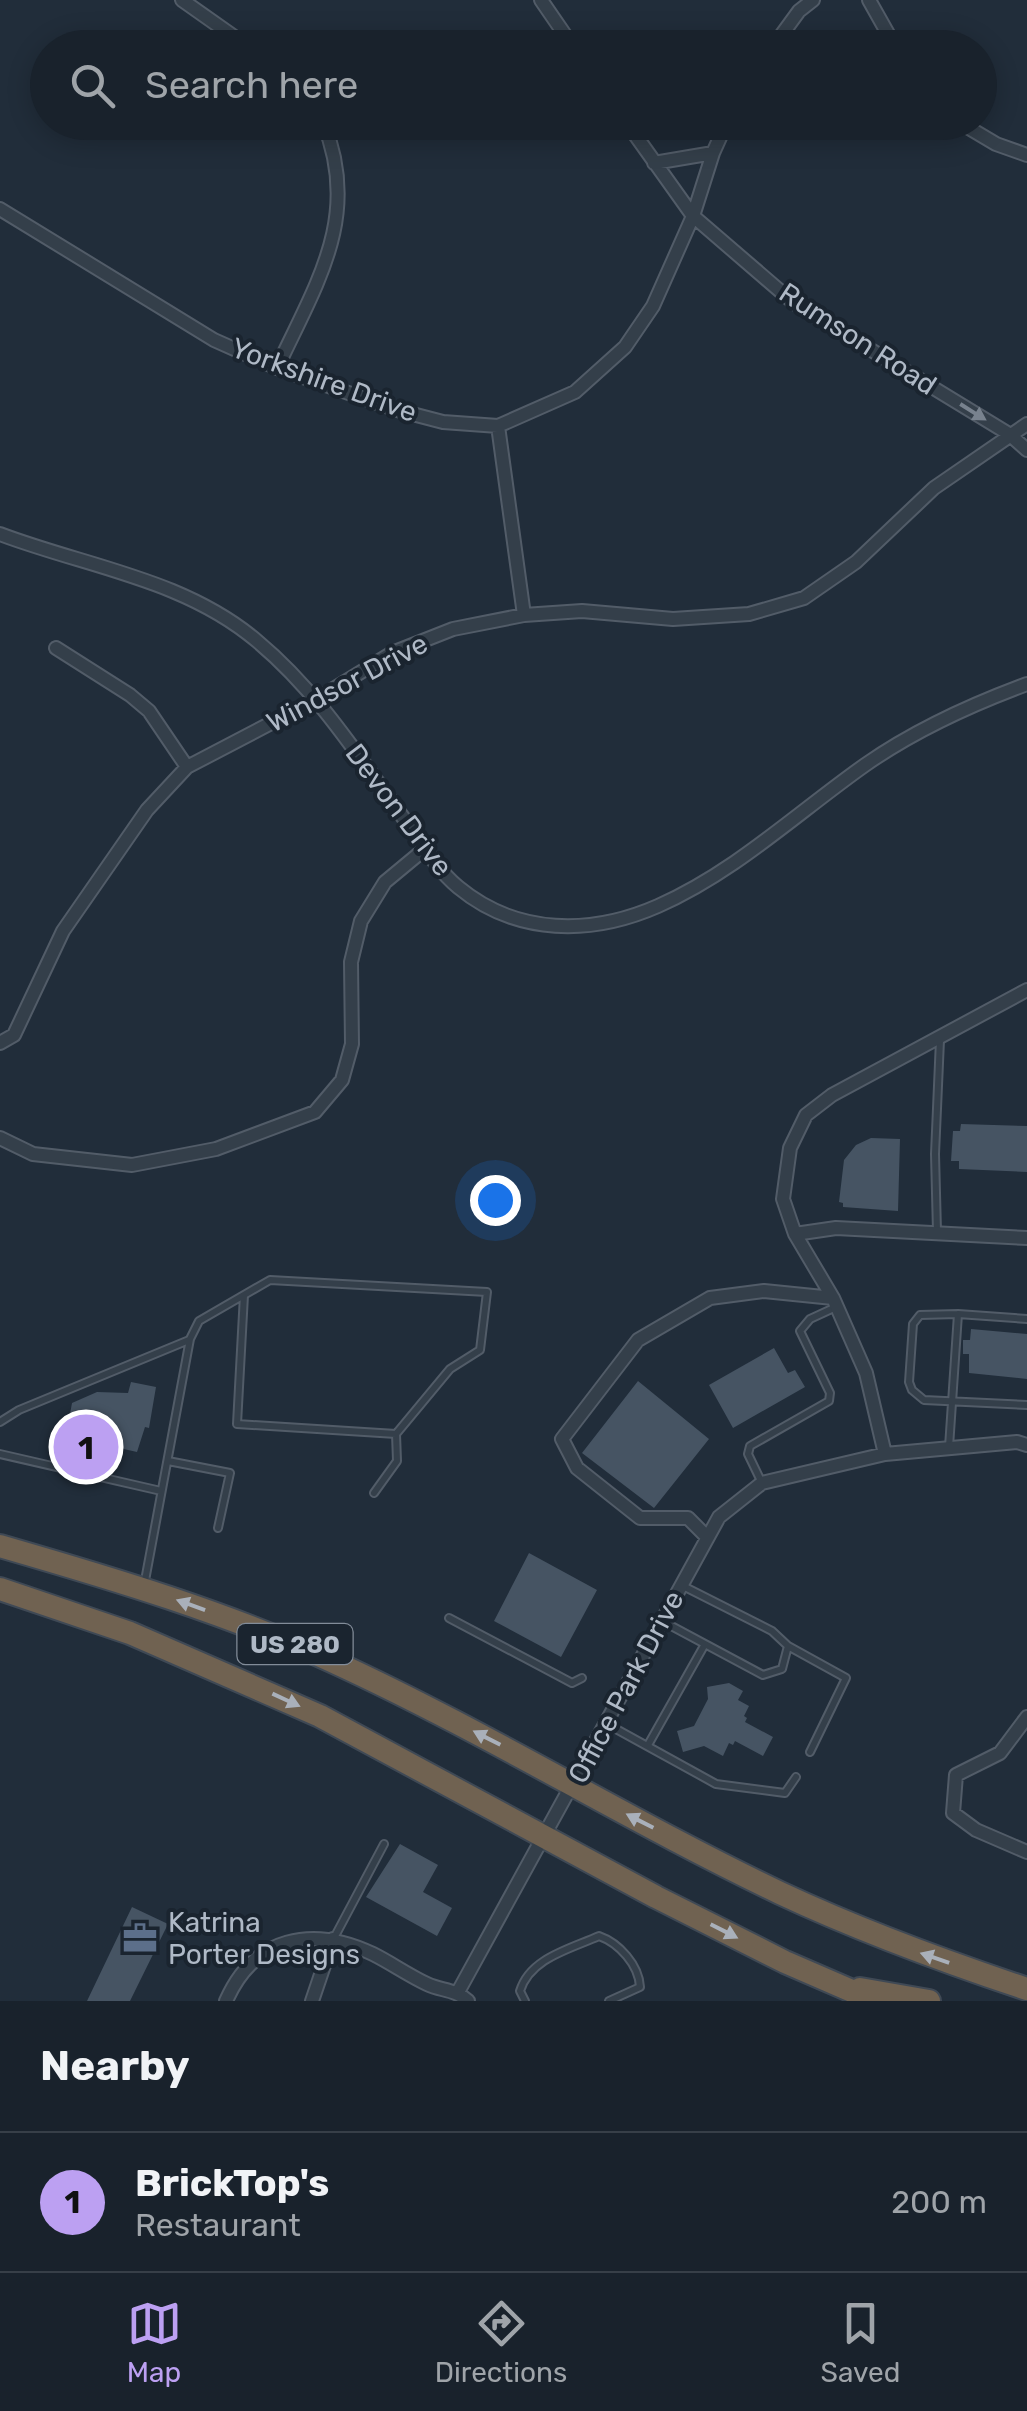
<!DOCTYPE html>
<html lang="en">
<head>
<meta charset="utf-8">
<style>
  body { margin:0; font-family:Rubik,sans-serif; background:#222a34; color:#f1f3f6 }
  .you { position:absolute; left:495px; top:1200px; width:35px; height:35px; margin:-25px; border:8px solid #fff; border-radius:50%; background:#1a73e8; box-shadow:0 0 0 15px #1a73e833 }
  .badge { display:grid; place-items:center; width:65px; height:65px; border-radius:50%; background:#bca0f2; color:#111; font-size:32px; font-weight:700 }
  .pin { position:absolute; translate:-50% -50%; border:5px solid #fff; box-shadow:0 2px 10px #0006 }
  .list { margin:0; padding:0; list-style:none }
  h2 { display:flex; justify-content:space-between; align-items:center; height:130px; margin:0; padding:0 40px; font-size:42px }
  h2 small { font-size:32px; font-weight:400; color:#9fa4a9 }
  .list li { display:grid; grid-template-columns:65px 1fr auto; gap:30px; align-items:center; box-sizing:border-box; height:140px; padding:0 40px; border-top:2px solid #373f48 }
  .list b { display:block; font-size:38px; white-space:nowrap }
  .list p { margin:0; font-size:32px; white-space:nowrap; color:#9fa4a9 }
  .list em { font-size:32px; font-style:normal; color:#9fa4a9 }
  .icon { flex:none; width:55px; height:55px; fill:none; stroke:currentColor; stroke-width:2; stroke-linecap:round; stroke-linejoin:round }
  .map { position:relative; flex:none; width:1027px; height:2001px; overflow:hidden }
  .search { position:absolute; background:#19222c; box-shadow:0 5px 25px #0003; left:30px; right:30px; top:30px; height:110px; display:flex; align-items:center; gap:25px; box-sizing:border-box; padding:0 35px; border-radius:55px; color:#9fa4a9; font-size:38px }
  .sheet { height:270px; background:#19222c }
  nav { display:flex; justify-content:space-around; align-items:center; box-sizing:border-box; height:140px; border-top:2px solid #373f48; background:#19222c; font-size:28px; color:#9fa4a9 }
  nav a { display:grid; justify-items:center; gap:5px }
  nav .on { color:#bca0f2 }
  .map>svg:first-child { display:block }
  .building { fill:#465463 }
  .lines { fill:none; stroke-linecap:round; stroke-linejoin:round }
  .lane-casing { stroke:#525c68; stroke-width:10 }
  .street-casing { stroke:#525c68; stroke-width:16 }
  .highway-casing { stroke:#3f4955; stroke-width:26 }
  .lane { stroke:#343f4a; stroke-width:6 }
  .street { stroke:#343f4a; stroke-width:12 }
  .highway { stroke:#706251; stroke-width:22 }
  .oneway { fill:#78828e }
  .oneway2 { fill:#a9b0ba }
  .labels { text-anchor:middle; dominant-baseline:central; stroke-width:8; stroke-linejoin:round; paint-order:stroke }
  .shield { fill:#1a242f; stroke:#828c99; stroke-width:2.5 }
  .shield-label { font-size:25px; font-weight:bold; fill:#afb9c6 }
  .street-label { font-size:28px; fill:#afb9c6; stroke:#1a242f }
  .poi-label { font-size:28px; fill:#afb9c6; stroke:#1a242f; text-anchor:start }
</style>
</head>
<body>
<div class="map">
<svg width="1027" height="2001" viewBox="0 0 1027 2001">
  <rect width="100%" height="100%" fill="#212d3a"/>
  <path class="building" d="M 961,1124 L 1027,1126 L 1027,1172 L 959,1169 L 959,1161 L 951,1161 L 953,1131 L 960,1131 Z
    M 871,1138 L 900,1139 L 898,1211 L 843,1207 L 843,1203 L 839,1202 L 844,1160 L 856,1145 Z
    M 971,1329 L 1027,1334 L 1027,1379 L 969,1373 L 969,1354 L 963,1354 L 963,1340 L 970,1340 Z
    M 774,1348 L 788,1373 L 795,1370 L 805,1387 L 733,1428 L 709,1385 Z
    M 638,1381 L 709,1439 L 654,1508 L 582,1453 Z
    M 131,1382 L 156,1387 L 149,1428 L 145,1427 L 137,1452 L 66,1436 L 72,1403 L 97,1392 L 128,1393 Z
    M 529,1553 L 597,1590 L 561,1657 L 494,1621 Z
    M 729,1683 L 743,1691 L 738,1700 L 749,1706 L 744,1716 L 747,1718 L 745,1722 L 773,1737 L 763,1756 L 735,1741 L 733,1745 L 729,1743 L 723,1756 L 704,1746 L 683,1752 L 677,1731 L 694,1726 L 708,1699 L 707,1687 Z
    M 400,1844 L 438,1865 L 423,1892 L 452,1908 L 437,1936 L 366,1897 Z
    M 132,1907 L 168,1924 L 130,2001 L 87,2001 Z"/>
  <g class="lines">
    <g class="lane-casing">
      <path id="lane" d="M 937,1232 L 935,1154 L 940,1040
        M 244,1295 L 237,1424 L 396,1434
        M 958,1314 L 1027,1319
        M 0,1422 L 19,1410 L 189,1340
        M 949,1447 L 958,1314 L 920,1315 L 913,1324 L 909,1382 L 912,1390 L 924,1400 L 1027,1405
        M 0,1454 L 161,1491
        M 168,1461 L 230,1473 L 218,1528
        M 762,1483 L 748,1454 L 750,1446 L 829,1401 L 830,1393 L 800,1331 L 810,1319 L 836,1307
        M 144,1586 L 190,1339 L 199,1321 L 270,1280 L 487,1292 L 480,1350 L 450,1369 L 396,1434 L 397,1461 L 374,1493
        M 449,1618 L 572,1683 L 582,1678
        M 662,1621 L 763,1675 L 782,1669 L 788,1646 L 772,1631 L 681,1585
        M 788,1646 L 846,1678 L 810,1752
        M 607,1724 L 716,1784 L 785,1793 L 796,1777
        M 648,1745 L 705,1644
        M 334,1938 L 384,1844
        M 525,2001 L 520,1991 C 530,1958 570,1949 599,1936 C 619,1943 639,1965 640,1987 L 609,2001"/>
    </g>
    <g class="street-casing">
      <path id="street" d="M 182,0 L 250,48
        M 541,0 L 574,48
        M 869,0 L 896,48
        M 772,48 L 799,11 L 813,0
        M 626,122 L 693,216 L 794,303 L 1009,434 L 1027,450
        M 959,122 L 996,144 L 1027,155
        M 654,163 L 713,153
        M 0,209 L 214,340 L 277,368 L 397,410 L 443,422 L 498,426 L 575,392 L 625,347 L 653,306 L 693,216 L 713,153 L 727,122
        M 277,368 C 316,284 362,216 323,122
        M 498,426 L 524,615
        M 0,534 C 87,567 184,579 257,641 C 316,690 357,754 402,816 C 419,839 436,869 458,887 C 517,936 592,935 658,906 C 735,872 797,813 865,765 C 915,730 970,705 1027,684
        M 56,648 L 130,695 L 149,711 L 187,767
        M 0,1043 L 14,1035 L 63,931 L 147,810 L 187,767 L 317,699 L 392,653 L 453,629 L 524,615 L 582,611 L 673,619 L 749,614 L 804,598 L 856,562 L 934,488 L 1027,424
        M 0,1138 L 33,1154 L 132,1165 L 216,1149 L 315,1112 L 342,1080 L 352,1044 L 351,962 L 361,921 L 385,882 L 426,848
        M 795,1234 L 836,1228 L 1027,1238
        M 885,1454 L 866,1373 L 833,1298 L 795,1234 L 783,1199 L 790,1148 L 806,1115 L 832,1095 L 1027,990
        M 707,1537 L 688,1518 L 640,1518 L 577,1468 L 562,1439 L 638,1340 L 710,1298 L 764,1291 L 833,1298
        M 1027,1717 L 1000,1753 L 956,1775 L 953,1813 L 976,1830 L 1027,1852
        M 458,1992 L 719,1517 L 762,1483 L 885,1454 L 1017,1442 L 1027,1445
        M 226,2001 C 254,1937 312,1925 373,1954 C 391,1963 408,1975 427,1984 C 442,1991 455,1989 468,2001
        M 312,2001 L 333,1939"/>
    </g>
    <g class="highway-casing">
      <path id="highway" d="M 0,1546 C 114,1579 228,1613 336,1663 C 488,1733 629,1821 780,1893 C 861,1931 943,1961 1027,1989
        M 0,1589 L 130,1633 L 320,1716 L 656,1897 L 785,1962 L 875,2001
        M 860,1989 L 929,2001"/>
    </g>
    <use href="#lane" class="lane"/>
    <use href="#street" class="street"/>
    <use href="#highway" class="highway"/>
  </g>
  <defs><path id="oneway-solid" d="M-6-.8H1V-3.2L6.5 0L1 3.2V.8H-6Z" transform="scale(2.5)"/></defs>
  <use class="oneway" href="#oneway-solid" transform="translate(973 412) rotate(32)"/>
  <g class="oneway2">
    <use href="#oneway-solid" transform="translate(191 1605) rotate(-160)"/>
    <use href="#oneway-solid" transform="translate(286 1700) rotate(25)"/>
    <use href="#oneway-solid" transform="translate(487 1738) rotate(-153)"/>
    <use href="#oneway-solid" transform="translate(640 1821) rotate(-153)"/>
    <use href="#oneway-solid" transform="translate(724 1931) rotate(27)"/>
    <use href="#oneway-solid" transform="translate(935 1958) rotate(-161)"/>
  </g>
  <defs>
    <g id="office-bare" transform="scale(2.7)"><path d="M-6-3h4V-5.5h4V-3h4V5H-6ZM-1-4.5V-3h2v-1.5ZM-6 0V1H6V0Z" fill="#5c6f8a" stroke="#1a242f" stroke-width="2.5" paint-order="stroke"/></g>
  </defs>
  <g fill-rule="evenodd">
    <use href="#office-bare" x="140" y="1938"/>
  </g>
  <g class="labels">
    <rect class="shield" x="237.5" y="1624" width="115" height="40" rx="8"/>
    <g class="shield-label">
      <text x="295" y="1644">US 280</text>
    </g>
    <g class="street-label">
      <text transform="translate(858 339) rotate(33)">Rumson Road</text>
      <text transform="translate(324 380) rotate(20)">Yorkshire Drive</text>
      <text transform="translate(347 683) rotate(-28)">Windsor Drive</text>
      <text transform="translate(399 810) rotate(53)">Devon Drive</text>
      <text transform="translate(626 1687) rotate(-62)">Office Park Drive</text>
    </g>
    <g class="poi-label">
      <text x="168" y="1922">Katrina<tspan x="168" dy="32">Porter Designs</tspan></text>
    </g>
  </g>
</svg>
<div class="you"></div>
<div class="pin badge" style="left:86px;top:1447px">1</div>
<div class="search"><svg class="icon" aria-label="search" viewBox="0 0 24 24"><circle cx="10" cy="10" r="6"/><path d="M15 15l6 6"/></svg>Search here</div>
</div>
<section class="sheet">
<h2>Nearby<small></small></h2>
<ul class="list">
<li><span class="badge">1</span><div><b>BrickTop's</b><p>Restaurant</p></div><em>200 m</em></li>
</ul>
</section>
<nav>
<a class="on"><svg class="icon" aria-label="map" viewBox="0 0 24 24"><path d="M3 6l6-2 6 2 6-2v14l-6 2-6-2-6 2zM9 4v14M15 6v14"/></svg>Map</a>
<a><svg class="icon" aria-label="directions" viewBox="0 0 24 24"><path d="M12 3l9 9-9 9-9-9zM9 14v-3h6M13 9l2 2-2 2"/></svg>Directions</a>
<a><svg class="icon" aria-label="saved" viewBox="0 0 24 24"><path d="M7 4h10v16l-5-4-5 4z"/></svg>Saved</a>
</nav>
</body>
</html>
